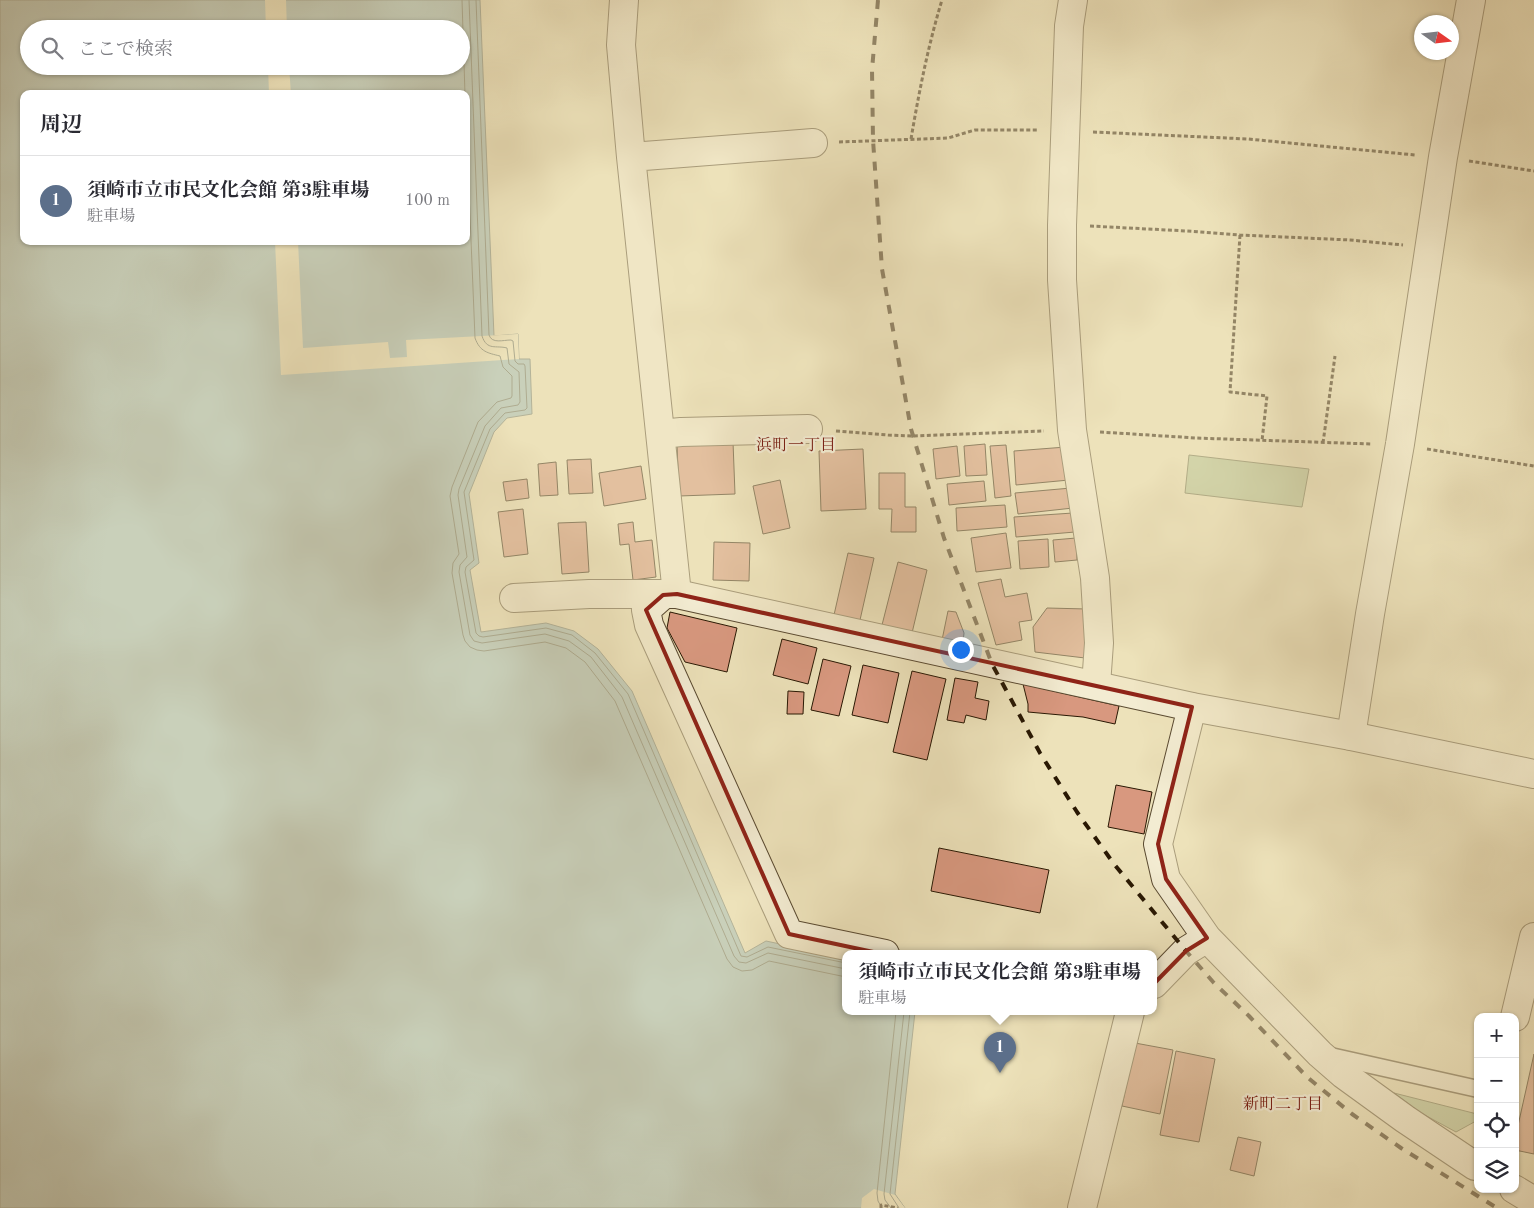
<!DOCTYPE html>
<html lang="ja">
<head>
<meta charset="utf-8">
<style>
  body { margin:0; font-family:"Old Standard TT","Noto Serif JP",serif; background:#f7f7f7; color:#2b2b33 }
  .controls { position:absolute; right:15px; bottom:15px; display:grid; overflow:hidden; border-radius:10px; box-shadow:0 1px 4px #0004 }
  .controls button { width:45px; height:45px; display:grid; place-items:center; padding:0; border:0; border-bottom:1px solid #e1e1e2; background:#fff; color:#2b2b33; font:25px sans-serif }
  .compass { position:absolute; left:1414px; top:15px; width:45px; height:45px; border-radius:50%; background:#fff; box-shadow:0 1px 4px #0004; rotate:104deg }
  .you { position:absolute; left:960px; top:649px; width:18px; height:18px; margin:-12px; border:4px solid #fff; border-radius:50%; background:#1a73e8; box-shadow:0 0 0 8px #1a73e833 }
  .badge { display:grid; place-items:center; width:32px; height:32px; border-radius:50%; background:#8f2418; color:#fff; font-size:16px; font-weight:700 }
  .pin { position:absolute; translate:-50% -41px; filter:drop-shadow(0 1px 2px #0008) }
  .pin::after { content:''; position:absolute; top:26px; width:18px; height:15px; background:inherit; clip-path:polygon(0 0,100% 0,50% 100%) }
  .popup { position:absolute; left:842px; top:950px; width:315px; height:65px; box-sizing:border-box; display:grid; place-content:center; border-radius:10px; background:#fff; filter:drop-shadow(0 1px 4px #0005); font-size:16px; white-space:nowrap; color:#7c7c81 }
  .popup b { font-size:19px; color:#2b2b33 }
  .popup::after { content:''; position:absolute; left:50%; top:100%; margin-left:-10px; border:10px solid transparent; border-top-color:#fff }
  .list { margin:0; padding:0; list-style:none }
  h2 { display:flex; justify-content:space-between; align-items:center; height:65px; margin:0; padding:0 20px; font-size:21px }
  h2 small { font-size:16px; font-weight:400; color:#7c7c81 }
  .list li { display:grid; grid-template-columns:32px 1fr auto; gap:15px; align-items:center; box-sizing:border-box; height:90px; padding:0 20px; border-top:1px solid #e1e1e2 }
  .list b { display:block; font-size:19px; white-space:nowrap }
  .list p { margin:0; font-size:16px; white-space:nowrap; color:#7c7c81 }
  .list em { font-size:16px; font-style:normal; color:#7c7c81 }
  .icon { flex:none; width:28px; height:28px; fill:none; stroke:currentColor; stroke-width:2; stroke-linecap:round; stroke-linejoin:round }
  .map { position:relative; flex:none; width:1534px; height:1208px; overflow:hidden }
  .search { position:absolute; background:#fff; box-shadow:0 1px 4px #0004; left:20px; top:20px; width:450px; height:55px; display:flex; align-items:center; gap:12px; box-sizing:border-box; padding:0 18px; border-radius:28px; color:#7c7c81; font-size:19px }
  .panel { position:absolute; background:#fff; box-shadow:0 1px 4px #0004; left:20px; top:90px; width:450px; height:155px; border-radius:10px }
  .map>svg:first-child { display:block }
  .green { fill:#b3c494; stroke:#6e6e4c }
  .water { fill:#9ebbba; stroke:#6f7a71; fill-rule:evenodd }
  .pier { fill:#ede2ba }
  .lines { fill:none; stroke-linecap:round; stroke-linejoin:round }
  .shore { stroke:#646a5e; stroke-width:1 }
  .building { fill:#d8987f; stroke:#291803 }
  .service-casing { stroke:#5a4a31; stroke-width:19 }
  .minor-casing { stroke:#5a4a31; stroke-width:30 }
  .tertiary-casing { stroke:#5a4a31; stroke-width:30 }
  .path { stroke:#291803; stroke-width:3; stroke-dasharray:4 2.5; stroke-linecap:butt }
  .service { stroke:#f3ecd2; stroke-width:16 }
  .minor { stroke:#f3ecd2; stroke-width:28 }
  .tertiary { stroke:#f3ecd2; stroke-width:28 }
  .rail { stroke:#291803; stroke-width:4; stroke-dasharray:9 9; stroke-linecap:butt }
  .marked { fill:none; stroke:#8f2418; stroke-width:4; stroke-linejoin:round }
  .labels { text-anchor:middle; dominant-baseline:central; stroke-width:4.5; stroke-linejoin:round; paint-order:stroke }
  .neighbourhood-label { font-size:16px; fill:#7a1f14; stroke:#f3ecd2 }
</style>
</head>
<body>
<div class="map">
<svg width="1534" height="1208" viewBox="0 0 1534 1208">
  <rect width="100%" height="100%" fill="#ede2ba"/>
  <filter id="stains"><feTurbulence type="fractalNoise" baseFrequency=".004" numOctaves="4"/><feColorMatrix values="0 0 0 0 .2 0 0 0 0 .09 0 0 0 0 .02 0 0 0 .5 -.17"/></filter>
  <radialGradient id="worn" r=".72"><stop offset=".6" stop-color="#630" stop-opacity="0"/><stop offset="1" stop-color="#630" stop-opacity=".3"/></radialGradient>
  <path class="green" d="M 1189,455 L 1309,469 L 1302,507 L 1185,493 Z
    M 1394,1093 L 1477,1114 L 1476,1121 L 1456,1132 L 1421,1113 Z"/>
  <path class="water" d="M 0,0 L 480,0 L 494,336 L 518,334 L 519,359 L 530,359 L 532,414 L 507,418 L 494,432 L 469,494 L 479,563 L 470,570 L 481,632 L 546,623 L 574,631 L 598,649 L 632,691 L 745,953 L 766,941 L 846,958 L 846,1012 L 915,1012 L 895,1194 L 905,1208 L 0,1208 ZM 29,29 L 461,29 L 461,66 L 29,66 ZM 24,94 L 466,94 L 466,241 L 24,241 Z"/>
  <path class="pier" d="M 265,0 L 286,0 L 287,29 L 266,29 Z
    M 268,66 L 289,66 L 291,94 L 269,94 Z
    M 275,241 L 298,241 L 303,348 L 388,342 L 390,358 L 407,357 L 406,340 L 518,334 L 519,359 L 281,375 Z
    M 874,1189 L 895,1195 L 905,1208 L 861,1208 L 862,1198 Z"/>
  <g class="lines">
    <path class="shore" d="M 462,0 L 465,94
      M 469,0 L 482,336 C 487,351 496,345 507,348 L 509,364 L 519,372 L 520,402 L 518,405 L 501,408 L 485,426 L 459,489 L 458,495 L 467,557 L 460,565 L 459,572 L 470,635 L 474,641 L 482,643 L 545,634 L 569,641 L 591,657 L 622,697 L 734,956 L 739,962 L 746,963 L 768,953 L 846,969
      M 476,0 L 489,335 C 492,344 503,340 511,340 L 513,341 L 515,361 L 518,364 L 524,364 L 525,366 L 527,408 L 525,410 L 505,413 L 490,429 L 464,492 L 474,560 L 466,567 L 465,572 L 476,633 L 479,636 L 483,637 L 546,628 L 572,635 L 595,653 L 628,694 L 741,956 L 747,957 L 768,947 L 846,963
      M 466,117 L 475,338 C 480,352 488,353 500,356 L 503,367 L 512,376 L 512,396 L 511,398 L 497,402 L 478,422 L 452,487 L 450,496 L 459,554 L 453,563 L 452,573 L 463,635 L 465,641 L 470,647 L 477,650 L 484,651 L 545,642 L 566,648 L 585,662 L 615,701 L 727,959 L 733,967 L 742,971 L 752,970 L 769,961 L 846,977
      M 882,1208 L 878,1201 L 877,1193 L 896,1012
      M 891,1208 L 885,1200 L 884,1194 L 904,1012
      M 899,1208 L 890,1194 L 910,1012"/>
  </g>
  <path class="building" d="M 733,442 L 735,494 L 679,496 L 677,444 Z
    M 985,444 L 987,475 L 966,476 L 964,446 Z
    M 1006,445 L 1011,496 L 995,498 L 990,446 Z
    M 957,446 L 960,476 L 936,479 L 933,449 Z
    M 1066,447 L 1069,480 L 1016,485 L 1014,451 Z
    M 863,449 L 866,509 L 821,511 L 819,451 Z
    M 591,459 L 593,493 L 569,494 L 567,460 Z
    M 556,462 L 558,495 L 540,496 L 538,464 Z
    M 641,466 L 646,499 L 604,506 L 599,473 Z
    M 879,473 L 905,473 L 905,507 L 916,507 L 916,532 L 891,532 L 892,509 L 879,509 Z
    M 527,479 L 529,498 L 506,501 L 503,482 Z
    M 780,480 L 790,528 L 763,534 L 753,486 Z
    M 984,481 L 986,501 L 949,505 L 947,484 Z
    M 1071,488 L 1073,508 L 1018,514 L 1015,493 Z
    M 1005,505 L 1007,527 L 957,531 L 956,508 Z
    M 523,509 L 528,554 L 504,557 L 498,512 Z
    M 1073,513 L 1075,532 L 1016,537 L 1014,517 Z
    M 586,522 L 589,572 L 562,574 L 558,523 Z
    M 633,522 L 635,542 L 652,540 L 656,577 L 633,580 L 629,544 L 620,545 L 618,524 Z
    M 1006,533 L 1011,568 L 976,572 L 971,538 Z
    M 1076,538 L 1077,560 L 1055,562 L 1053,540 Z
    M 1048,539 L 1049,567 L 1020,569 L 1018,541 Z
    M 714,542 L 750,543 L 749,581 L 713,580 Z
    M 848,553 L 874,558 L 860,620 L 834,615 Z
    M 898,562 L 927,570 L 912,633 L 882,625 Z
    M 1001,579 L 1005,597 L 1027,593 L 1032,620 L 1019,622 L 1022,640 L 996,645 L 978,583 Z
    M 1047,608 L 1087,609 L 1085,658 L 1035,652 L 1033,627 Z
    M 948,611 L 956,612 L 964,633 L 963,643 L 942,640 Z
    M 670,612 L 737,628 L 727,672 L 685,662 L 667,628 Z
    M 782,639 L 817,648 L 808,684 L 773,675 Z
    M 823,659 L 851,666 L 839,716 L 811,710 Z
    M 863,665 L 899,673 L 888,723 L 852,715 Z
    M 912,671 L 946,679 L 927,760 L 893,752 Z
    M 955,678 L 978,682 L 975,698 L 989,701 L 986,720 L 966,715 L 964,723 L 947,720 Z
    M 1023,684 L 1119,706 L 1115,724 L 1083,717 L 1028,712 L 1028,704 Z
    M 788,691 L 804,692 L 803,714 L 787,714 Z
    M 1116,785 L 1152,792 L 1144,834 L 1108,827 Z
    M 939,848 L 1049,870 L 1040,913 L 931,891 Z
    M 1135,1043 L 1173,1050 L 1160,1114 L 1122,1106 Z
    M 1176,1051 L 1215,1059 L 1199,1142 L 1160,1135 Z
    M 1534,1054 L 1534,1154 L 1515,1150 L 1515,1139 Z
    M 1238,1137 L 1261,1142 L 1254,1176 L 1230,1170 Z"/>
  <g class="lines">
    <g class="service-casing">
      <path id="service" d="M 1326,1055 L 1478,1089"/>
    </g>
    <g class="minor-casing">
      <path id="minor" d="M 1073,0 L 1069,26 L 1062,225 L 1062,280 L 1072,430 L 1095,578 L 1099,643 L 1096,685
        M 631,157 L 813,143
        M 661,434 L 681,432 L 808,429
        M 663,595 L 646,610 L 649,625 L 789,934 L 885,954
        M 514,598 L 589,594 L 677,594 L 631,157 L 621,45 L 624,0
        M 1192,707 L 1158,844 L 1166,879 L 1207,938 L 1320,1054 L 1343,1074 L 1405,1119 L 1475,1166
        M 1351,736 L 1370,614 L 1400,444 L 1443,157 L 1471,0
        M 1154,984 L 1186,951 L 1207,938
        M 1515,1017 L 1534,937
        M 1514,1189 L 1534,1201
        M 1082,1208 L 1130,1012"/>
    </g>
    <g class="tertiary-casing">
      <path id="tertiary" d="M 677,594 L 1192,707 L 1351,736 L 1534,774"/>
    </g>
    <path class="path" d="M 1093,132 L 1248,139 L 1415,155
      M 911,139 C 919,92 928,46 942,0
      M 839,142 L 948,138 L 975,130 L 1039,130
      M 1469,161 L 1534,171
      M 1090,226 L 1187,231 L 1240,235 L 1350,240 L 1403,245
      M 1240,235 L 1230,392 L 1267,396 L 1262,441
      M 836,431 L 888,435 L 913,436 L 1044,431
      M 1100,432 L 1196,438 L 1371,444
      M 1323,443 L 1335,356
      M 1427,449 L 1534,466
      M 881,1208 L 881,1205 L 898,1208"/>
    <use href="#service" class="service"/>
    <use href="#minor" class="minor"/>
    <use href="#tertiary" class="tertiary"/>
    <path class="rail" d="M 878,0 L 872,70 L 873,140 L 882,269 L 911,429 L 944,538 L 992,664 L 1040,753 L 1077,812 L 1114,864 L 1186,951 L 1214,983 L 1249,1016 L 1307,1077 L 1352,1114 L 1401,1148 L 1497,1208"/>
  </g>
  <path d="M0 0H1534V1208H0ZM 677,594 L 1192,707 L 1158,844 L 1166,879 L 1207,938 L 1186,951 L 1131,1007 L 789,934 L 646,610 L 663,595 Z" fill="#ede2ba" fill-opacity=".55" fill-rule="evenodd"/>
  <path class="marked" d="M 677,594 L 1192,707 L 1158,844 L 1166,879 L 1207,938 L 1186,951 L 1131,1007 L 789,934 L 646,610 L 663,595 Z"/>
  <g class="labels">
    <g class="neighbourhood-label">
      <text x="796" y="446">浜町一丁目</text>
      <text x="1283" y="1105">新町二丁目</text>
    </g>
  </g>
  <rect width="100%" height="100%" filter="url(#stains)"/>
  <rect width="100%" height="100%" fill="url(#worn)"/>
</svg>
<div class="controls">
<button>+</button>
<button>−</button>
<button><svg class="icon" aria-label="locate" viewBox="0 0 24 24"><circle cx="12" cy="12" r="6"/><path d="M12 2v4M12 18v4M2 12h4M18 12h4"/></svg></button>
<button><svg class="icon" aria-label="layers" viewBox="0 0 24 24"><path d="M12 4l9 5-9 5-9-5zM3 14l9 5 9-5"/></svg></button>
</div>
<svg class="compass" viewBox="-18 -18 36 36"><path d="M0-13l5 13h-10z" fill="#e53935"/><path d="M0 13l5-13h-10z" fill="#7c7c81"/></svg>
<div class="you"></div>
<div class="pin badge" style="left:1000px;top:1073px;background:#5c6f8a">1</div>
<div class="popup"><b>須崎市立市民文化会館 第3駐車場</b>駐車場</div>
<div class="search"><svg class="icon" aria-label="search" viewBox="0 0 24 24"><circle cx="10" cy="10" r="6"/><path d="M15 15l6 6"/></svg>ここで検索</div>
<section class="panel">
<h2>周辺<small></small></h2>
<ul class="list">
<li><span class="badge" style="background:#5c6f8a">1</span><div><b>須崎市立市民文化会館 第3駐車場</b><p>駐車場</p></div><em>100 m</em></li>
</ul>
</section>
</div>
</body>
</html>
